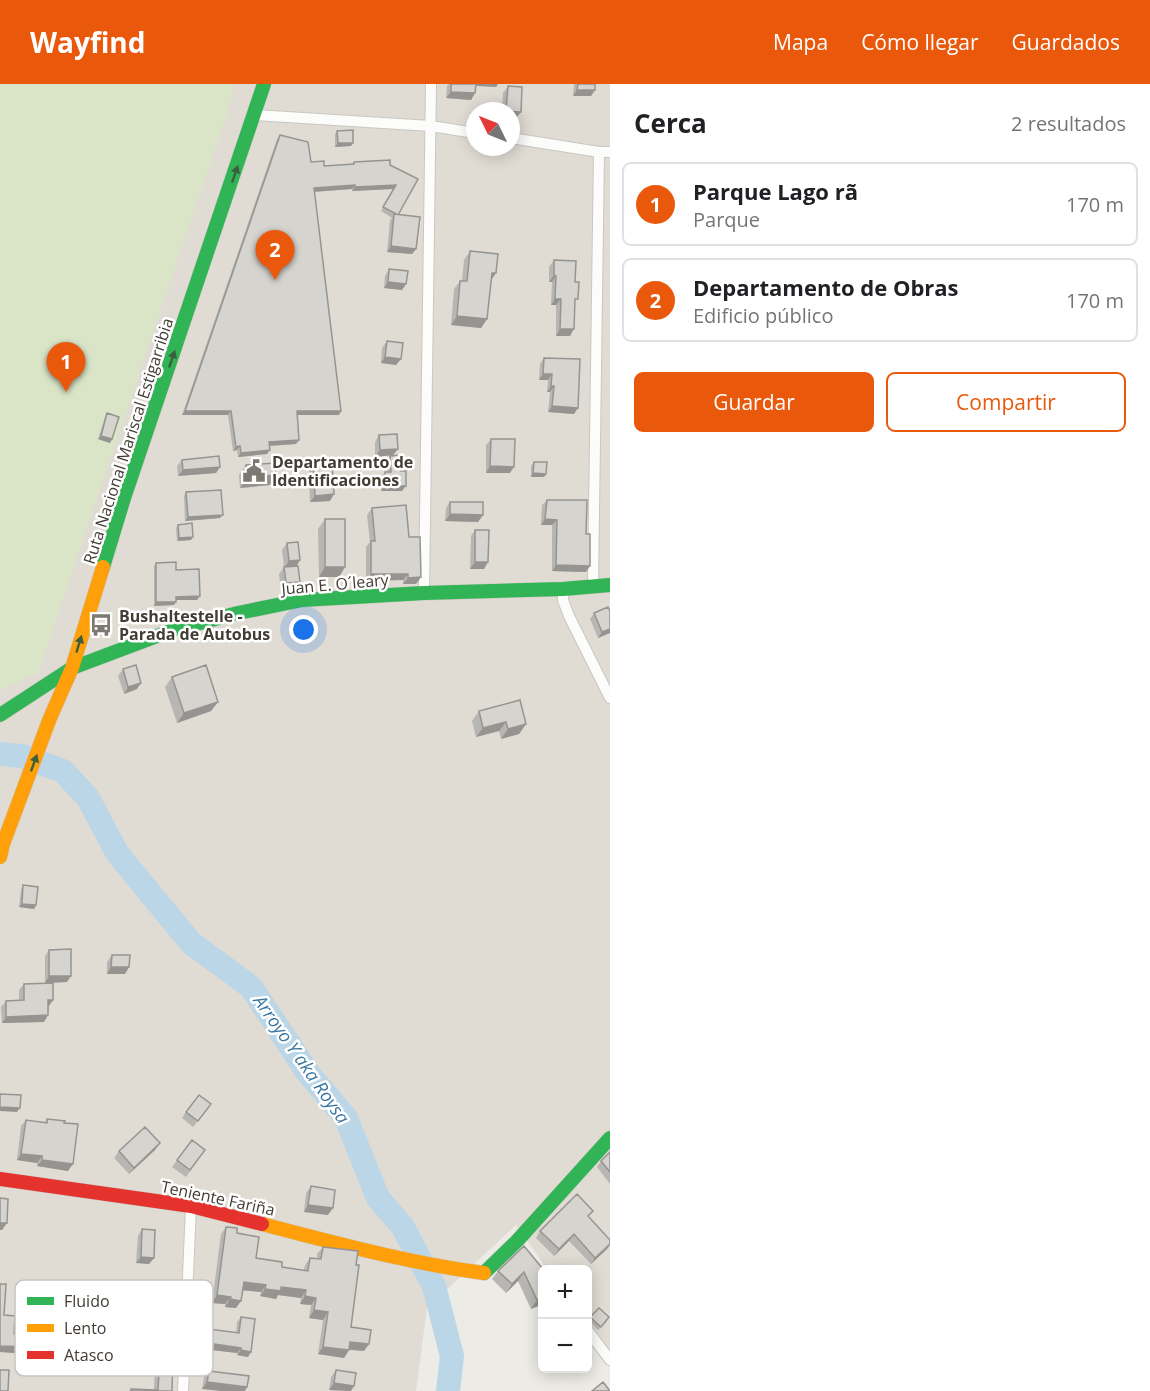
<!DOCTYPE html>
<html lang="es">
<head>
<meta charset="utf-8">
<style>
  body { margin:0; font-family:"Open Sans",sans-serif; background:#f2f2f2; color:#202124 }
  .controls { position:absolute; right:18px; bottom:18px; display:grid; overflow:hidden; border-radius:9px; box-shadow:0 3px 15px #0003 }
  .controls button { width:54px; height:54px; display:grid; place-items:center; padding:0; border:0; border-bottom:2px solid #e0e0e0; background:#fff; color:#202124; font:30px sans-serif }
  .compass { position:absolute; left:466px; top:18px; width:54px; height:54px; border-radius:50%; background:#fff; box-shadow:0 3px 15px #0003; rotate:313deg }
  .you { position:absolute; left:304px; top:546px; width:21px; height:21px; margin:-15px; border:4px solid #fff; border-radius:50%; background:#1a73e8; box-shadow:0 0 0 9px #1a73e833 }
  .badge { display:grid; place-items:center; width:39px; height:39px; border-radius:50%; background:#ea580c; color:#fff; font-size:20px; font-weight:700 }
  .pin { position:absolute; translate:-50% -50px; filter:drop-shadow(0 2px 3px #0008) }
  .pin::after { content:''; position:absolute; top:32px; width:21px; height:18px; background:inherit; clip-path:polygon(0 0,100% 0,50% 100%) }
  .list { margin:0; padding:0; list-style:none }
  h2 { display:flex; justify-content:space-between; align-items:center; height:78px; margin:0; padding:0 24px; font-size:26px }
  h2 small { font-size:20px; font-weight:400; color:#757577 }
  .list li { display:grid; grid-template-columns:39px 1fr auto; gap:18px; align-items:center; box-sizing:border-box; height:84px; margin:0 12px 12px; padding:0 12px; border:2px solid #e0e0e0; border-radius:9px }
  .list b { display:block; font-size:22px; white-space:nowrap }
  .list p { margin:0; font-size:20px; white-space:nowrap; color:#757577 }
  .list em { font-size:20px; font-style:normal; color:#757577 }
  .actions { display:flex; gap:12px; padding:18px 24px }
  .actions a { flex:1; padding:14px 0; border:2px solid #ea580c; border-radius:9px; text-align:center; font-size:21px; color:#ea580c }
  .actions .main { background:#ea580c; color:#fff }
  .map { position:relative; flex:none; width:610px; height:1307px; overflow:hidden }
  header { display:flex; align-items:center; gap:36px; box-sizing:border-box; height:84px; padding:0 30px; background:#ea580c; color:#fff }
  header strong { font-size:28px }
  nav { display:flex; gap:33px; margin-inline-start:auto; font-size:21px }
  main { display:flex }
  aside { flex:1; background:#fff }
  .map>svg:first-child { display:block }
  .residential { fill:#e0dcd4; fill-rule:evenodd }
  .green { fill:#dae5c8 }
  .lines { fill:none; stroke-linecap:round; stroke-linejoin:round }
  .river { stroke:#bad6e7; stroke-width:24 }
  .street-casing { stroke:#c9c7c2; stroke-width:12 }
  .fast-casing { stroke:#cac7be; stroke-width:15 }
  .slow-casing { stroke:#cac7be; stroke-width:15 }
  .jam-casing { stroke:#cac7be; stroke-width:15 }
  .street { stroke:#fcfcfb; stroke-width:10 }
  .fast { stroke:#30b455; stroke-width:14 }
  .slow { stroke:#ff9f0a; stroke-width:14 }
  .jam { stroke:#e5322d; stroke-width:14 }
  .wall { fill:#b8b6b2 }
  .shaded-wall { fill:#969491 }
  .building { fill:#d6d4cf; stroke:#969491; stroke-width:1.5 }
  .oneway { fill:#3c603e }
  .labels { text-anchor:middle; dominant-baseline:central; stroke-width:5; stroke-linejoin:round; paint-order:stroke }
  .street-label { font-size:16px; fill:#413c34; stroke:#fff }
  .poi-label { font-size:16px; font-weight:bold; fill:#413c34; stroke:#fff; text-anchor:start }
  .water-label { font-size:18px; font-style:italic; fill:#3976a0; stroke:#fff }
  .key { fill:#fff; stroke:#c6c4c2; stroke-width:1.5 }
  .key-label { font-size:16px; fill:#413c34 }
</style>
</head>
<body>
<header>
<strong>Wayfind</strong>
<nav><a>Mapa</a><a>Cómo llegar</a><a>Guardados</a></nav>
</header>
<main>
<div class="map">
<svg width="610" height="1307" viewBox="0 0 610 1307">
  <rect width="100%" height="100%" fill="#ecebe6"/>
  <path class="residential" d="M 0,0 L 610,0 L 610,1273 L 588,1243 L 588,1186 L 547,1185 L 516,1141 L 427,1224 L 416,1307 L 0,1307 ZM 475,27 L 511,27 L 511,63 L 475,63 Z"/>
  <path class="green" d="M 0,0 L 234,0 L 228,26 L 38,589 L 0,607 Z"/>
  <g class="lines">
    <path class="river" d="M 0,670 L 22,672 L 63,687 L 88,714 L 117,769 L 191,859 L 251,903 L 308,989 L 346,1034 L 378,1114 L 403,1143 L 434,1202 L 452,1272 L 448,1307"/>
    <g class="street-casing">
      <path id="street" d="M 255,31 L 431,42 L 475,49
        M 511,54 L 599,68 L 610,68
        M 593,502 L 599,68
        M 563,505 L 563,516 L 569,532 L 610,614
        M 424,509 L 431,0
        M 588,1247 L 610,1276
        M 183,1307 L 191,1122"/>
    </g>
    <g class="fast-casing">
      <path id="fast" d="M 103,483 L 124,414 L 264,0
        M 0,631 L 72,584 L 173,546 L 238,529 L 302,516 L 424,509 L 563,505 L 610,501
        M 484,1189 L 517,1157 L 610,1054"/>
    </g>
    <g class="slow-casing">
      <path id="slow" d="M 0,773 L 3,760 L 50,634 L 72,584 L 103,483
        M 262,1140 C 336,1159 408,1179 484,1189"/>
    </g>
    <g class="jam-casing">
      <path id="jam" d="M 0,1095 L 191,1122 L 262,1140"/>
    </g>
    <use href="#street" class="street"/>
    <use href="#fast" class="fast"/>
    <use href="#slow" class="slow"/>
    <use href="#jam" class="jam"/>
  </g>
  <path class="wall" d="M 449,0 L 498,0 L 496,3 L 476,2 L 475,9 L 471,16 L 446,14 L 447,2 Z
    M 574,0 L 595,0 L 595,6 L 591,12 L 573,12 Z
    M 508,2 L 516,34 L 511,27 L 502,27 L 503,9 Z
    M 337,47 L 351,62 L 335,63 L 335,50 Z
    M 280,51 L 311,78 L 324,82 L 352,80 L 354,78 L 390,76 L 398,131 L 416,165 L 412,170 L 387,168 L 390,136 L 392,134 L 381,127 L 393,105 L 352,107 L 352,105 L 314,108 L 341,327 L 339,331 L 297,331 L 299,356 L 296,360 L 269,362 L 270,366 L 267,370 L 238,373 L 237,366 L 233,367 L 228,331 L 182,331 L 277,55 Z
    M 470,167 L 491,197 L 487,235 L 481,244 L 451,241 L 454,205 L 460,197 L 462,197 L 464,176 Z
    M 554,176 L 575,220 L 570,252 L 556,252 L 556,221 L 551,221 L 552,198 L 549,198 L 549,183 Z
    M 389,185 L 406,200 L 402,206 L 384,204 L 385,192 Z
    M 387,257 L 401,275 L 396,281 L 381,279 L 382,264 Z
    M 544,274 L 574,330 L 548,328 L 550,308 L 547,308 L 548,296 L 539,296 L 540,280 Z
    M 107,329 L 112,355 L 110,359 L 98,355 L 105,333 Z
    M 379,351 L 398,365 L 393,371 L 375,373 L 375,358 Z
    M 491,355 L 510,389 L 486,389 L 486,361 Z
    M 390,372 L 401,387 L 402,407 L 381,407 L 381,393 L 385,388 L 387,388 L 386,377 Z
    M 182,376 L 220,383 L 216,389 L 178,392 L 177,382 Z
    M 534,378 L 546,390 L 544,393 L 531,393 L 531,382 Z
    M 313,379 L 330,417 L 310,418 L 309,386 Z
    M 246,381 L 270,401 L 240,404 L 239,391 Z
    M 186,408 L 220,434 L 185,437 L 184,412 Z
    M 547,416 L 586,488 L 552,487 L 552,441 L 541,441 L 542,421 Z
    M 450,418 L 483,431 L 478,438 L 445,437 L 446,424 Z
    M 372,424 L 409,453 L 421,493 L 416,500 L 403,500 L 403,496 L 366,497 L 366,463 L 370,458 L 367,431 Z
    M 325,435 L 345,483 L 339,493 L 319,493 L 318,445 Z
    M 178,441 L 191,456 L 177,457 L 176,444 Z
    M 475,446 L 488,478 L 484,485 L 470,485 L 471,452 Z
    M 287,459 L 300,476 L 296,482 L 295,504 L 281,506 L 279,490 L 284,483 L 282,466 Z
    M 156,479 L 176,486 L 200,512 L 197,516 L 176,516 L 174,521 L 154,522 L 154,482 Z
    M 610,527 L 610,549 L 598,554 L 590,535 L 594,529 Z
    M 123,585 L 137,605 L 124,610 L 118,592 Z
    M 172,593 L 218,618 L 211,627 L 177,639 L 165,603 Z
    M 479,627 L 526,640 L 519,650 L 501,655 L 499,647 L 476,653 L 472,637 Z
    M 23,801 L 36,821 L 34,825 L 19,823 L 21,805 Z
    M 49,866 L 67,898 L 45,899 L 45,872 Z
    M 112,871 L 129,883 L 125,890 L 107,890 L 107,878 Z
    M 24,900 L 49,922 L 48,931 L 44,938 L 2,939 L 1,923 L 6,917 L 19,916 L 19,906 Z
    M 211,1020 L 193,1043 L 182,1034 L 186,1028 Z
    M 47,1035 L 68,1087 L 37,1082 L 37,1079 L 17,1076 L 21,1042 L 26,1036 L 45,1038 Z
    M 192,1056 L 205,1066 L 186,1093 L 172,1083 Z
    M 160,1059 L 155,1066 L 129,1090 L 114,1074 L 119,1067 Z
    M 610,1068 L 610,1100 L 597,1083 L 601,1077 Z
    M 311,1102 L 328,1131 L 304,1128 L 306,1109 Z
    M 589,1133 L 610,1156 L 610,1161 L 607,1165 L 591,1180 L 569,1157 L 554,1172 L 536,1154 L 540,1147 Z
    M 226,1143 L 237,1149 L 256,1174 L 282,1183 L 304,1186 L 305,1181 L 310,1174 L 317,1175 L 317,1170 L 323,1163 L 356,1181 L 351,1243 L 369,1260 L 364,1267 L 349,1266 L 344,1274 L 318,1270 L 323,1236 L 309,1234 L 311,1221 L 300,1220 L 301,1214 L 278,1211 L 276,1215 L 260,1212 L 261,1208 L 243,1206 L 236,1224 L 225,1223 L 225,1220 L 212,1219 L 221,1150 Z
    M 142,1145 L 154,1174 L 149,1180 L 136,1179 L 138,1152 Z
    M 543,1185 L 543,1220 L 531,1225 L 518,1197 L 506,1209 L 492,1195 L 498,1187 Z
    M 241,1233 L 248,1273 L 237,1271 L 237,1269 L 203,1265 L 205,1250 L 209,1245 L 236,1249 L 237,1238 Z
    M 590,1233 L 607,1237 L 598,1246 L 588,1236 Z
    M 160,1271 L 172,1307 L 129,1307 L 131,1305 L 154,1306 L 155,1277 Z
    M 336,1286 L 351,1307 L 329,1306 L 331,1293 Z
    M 209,1287 L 249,1292 L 202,1305 L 204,1293 Z"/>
  <path class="shaded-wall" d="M 465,0 L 498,0 L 496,3 L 464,1 Z
    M 577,6 L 595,6 L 591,12 L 573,12 Z
    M 451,8 L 475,9 L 471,16 L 446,14 Z
    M 506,27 L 521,28 L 516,34 L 511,34 L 511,27 Z
    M 338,59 L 353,59 L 351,62 L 335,63 Z
    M 355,101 L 352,105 L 311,108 L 314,104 Z
    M 396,101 L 393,105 L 352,107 L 355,103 Z
    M 391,162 L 416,165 L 412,170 L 387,168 Z
    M 492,189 L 496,189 L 490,198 Z
    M 554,191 L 556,192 L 552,198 L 549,198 Z
    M 388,198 L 406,200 L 402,206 L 384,204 Z
    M 555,215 L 561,215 L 556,221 L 551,221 Z
    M 457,232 L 487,235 L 481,244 L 451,241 Z
    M 560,245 L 574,245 L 570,252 L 556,252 Z
    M 385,273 L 401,275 L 396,281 L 381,279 Z
    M 543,290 L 552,290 L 548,296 L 539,296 Z
    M 551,302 L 554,302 L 550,308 L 547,308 Z
    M 552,322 L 578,324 L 574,330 L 548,328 Z
    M 185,327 L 231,327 L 228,331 L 182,331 Z
    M 297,327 L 341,327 L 339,331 L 294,331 Z
    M 101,352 L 112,355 L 110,359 L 98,355 Z
    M 299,356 L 296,360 L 266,362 L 269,358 Z
    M 240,362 L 237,366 L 233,367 L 236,363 Z
    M 398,365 L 393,371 L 375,373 L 380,366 Z
    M 270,366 L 267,370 L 238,373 L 241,369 Z
    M 490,382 L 514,383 L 510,389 L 486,389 Z
    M 220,383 L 216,389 L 178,392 L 183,386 Z
    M 533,389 L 546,390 L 544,393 L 531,393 Z
    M 276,391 L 270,401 L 240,404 L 247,394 Z
    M 385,402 L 406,402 L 402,407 L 381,407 Z
    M 334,410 L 330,417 L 310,418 L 315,412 Z
    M 450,430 L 483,431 L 478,438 L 445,437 Z
    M 223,431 L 220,434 L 185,437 L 188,433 Z
    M 545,435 L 557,436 L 552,441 L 541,441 Z
    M 193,453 L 191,456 L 177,457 L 179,454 Z
    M 300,476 L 296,483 L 284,484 L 289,477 Z
    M 475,478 L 488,478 L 484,485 L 470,485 Z
    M 556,481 L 590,482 L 586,488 L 552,487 Z
    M 325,483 L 345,483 L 339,493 L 319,493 Z
    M 371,490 L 408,490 L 403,496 L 366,497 Z
    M 421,493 L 416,500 L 403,500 L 408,494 Z
    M 300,498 L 295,504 L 281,506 L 286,499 Z
    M 200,512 L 197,516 L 174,516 L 176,513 Z
    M 156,518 L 176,518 L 174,521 L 154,522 Z
    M 610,545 L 610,549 L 598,554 L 602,548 Z
    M 141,599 L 137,605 L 124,610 L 128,603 Z
    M 218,618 L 211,627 L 177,639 L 184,629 Z
    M 506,638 L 499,647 L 476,653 L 483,644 Z
    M 526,640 L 519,650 L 501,655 L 508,645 Z
    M 22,820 L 36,821 L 34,825 L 19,823 Z
    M 111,883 L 129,883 L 125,890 L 107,890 Z
    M 49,892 L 71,892 L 67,898 L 45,899 Z
    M 48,916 L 53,916 L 49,922 L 43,922 Z
    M 48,931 L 44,938 L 2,939 L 6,933 Z
    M 0,1023 L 20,1024 L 17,1028 L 0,1027 Z
    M 160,1059 L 155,1066 L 129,1090 L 134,1084 Z
    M 21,1070 L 42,1072 L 37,1079 L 17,1076 Z
    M 42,1076 L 73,1080 L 68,1087 L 37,1082 Z
    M 308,1121 L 333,1124 L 328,1131 L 304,1128 Z
    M 0,1139 L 7,1139 L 2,1146 L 0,1146 Z
    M 574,1150 L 569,1157 L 554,1172 L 559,1165 Z
    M 610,1160 L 607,1165 L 591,1180 L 595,1174 Z
    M 141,1173 L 154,1174 L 149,1180 L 136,1179 Z
    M 524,1188 L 518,1197 L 506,1209 L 512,1200 Z
    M 244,1198 L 266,1201 L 261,1208 L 239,1206 Z
    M 281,1203 L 306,1206 L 301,1214 L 278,1211 L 276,1215 L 260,1212 L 265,1205 Z
    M 217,1211 L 231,1213 L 225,1220 L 212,1219 Z
    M 305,1212 L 316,1214 L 311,1221 L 300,1220 Z
    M 543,1214 L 543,1220 L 531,1225 L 537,1216 Z
    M 230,1215 L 241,1217 L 236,1224 L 225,1223 Z
    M 314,1226 L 328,1228 L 323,1236 L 309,1234 Z
    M 350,1258 L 369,1260 L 364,1267 L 345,1265 Z
    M 207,1259 L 241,1264 L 237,1269 L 203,1265 Z
    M 0,1262 L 30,1263 L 25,1270 L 0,1268 Z
    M 323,1263 L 349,1266 L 344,1274 L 318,1270 Z
    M 241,1266 L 251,1268 L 248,1273 L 237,1271 Z
    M 207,1298 L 247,1303 L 245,1307 L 221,1307 L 202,1305 Z
    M 334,1299 L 354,1302 L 351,1307 L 329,1306 Z"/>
  <path class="building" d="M 451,0 L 476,0 L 475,9 L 451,8 Z
    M 578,0 L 595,0 L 595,6 L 577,6 Z
    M 508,2 L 522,3 L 521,28 L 506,27 Z
    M 353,46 L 353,59 L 338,59 L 337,47 Z
    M 280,51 L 308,58 L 311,78 L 324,77 L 324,82 L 354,80 L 354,78 L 390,76 L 390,81 L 418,95 L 398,131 L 383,123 L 396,101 L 355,103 L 355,101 L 314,104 L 341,327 L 297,327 L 299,356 L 269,358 L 270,366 L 241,369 L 240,362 L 236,363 L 231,327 L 185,327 Z
    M 394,130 L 420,133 L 416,165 L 391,162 Z
    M 470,167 L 498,170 L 496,189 L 492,189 L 487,235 L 457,232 L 460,197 L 467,197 Z
    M 554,176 L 576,177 L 575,198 L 579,198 L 578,215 L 575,215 L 574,245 L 560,245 L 561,215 L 555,215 L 556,192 L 554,191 Z
    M 389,185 L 408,187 L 406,200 L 388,198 Z
    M 387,257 L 403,259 L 401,275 L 385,273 Z
    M 544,274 L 580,275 L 578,324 L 552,322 L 554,302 L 551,302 L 552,290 L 543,290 Z
    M 107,329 L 119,333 L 112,355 L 101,352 Z
    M 397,350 L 398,365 L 380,366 L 379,351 Z
    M 491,355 L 515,355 L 514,383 L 490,382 Z
    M 400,371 L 401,387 L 406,387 L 406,402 L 385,402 L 385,388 L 391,388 L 390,372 Z
    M 219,372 L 220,383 L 183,386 L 182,376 Z
    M 332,378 L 334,410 L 315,412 L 313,379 Z
    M 534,378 L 547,378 L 546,390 L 533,389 Z
    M 275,379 L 276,391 L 247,394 L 246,381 Z
    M 221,406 L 223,431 L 188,433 L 186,408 Z
    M 547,416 L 587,416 L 586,450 L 590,450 L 590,482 L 556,481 L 557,436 L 545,435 Z
    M 450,418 L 483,418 L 483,431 L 450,430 Z
    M 406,421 L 409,453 L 420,453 L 421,493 L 408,494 L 408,490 L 371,490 L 371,457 L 375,457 L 372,424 Z
    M 325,435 L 345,435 L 345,483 L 325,483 Z
    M 192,439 L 193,453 L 179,454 L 178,441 Z
    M 475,446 L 489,446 L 488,478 L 475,478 Z
    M 298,458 L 300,476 L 289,477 L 287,459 Z
    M 176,478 L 176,486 L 199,485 L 200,512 L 176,513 L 176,518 L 156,518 L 156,479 Z
    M 298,482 L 300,498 L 286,499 L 284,483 Z
    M 608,523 L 610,527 L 610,545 L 602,548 L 594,529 Z
    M 136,581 L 141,599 L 128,603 L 123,585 Z
    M 206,581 L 218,618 L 184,629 L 172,593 Z
    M 520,616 L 526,640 L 508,645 L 506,638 L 483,644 L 479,627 Z
    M 23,801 L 38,803 L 36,821 L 22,820 Z
    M 71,865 L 71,892 L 49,892 L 49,866 Z
    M 112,871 L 130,871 L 129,883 L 111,883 Z
    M 53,899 L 53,916 L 48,916 L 48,931 L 6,933 L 6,917 L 24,916 L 24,900 Z
    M 0,1010 L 21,1011 L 20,1024 L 0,1023 Z
    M 199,1011 L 211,1020 L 198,1037 L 186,1028 Z
    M 47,1035 L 65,1037 L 64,1039 L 78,1040 L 73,1080 L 42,1076 L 42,1072 L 21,1070 L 26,1036 L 47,1039 Z
    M 145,1043 L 160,1059 L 134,1084 L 119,1067 Z
    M 192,1056 L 205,1066 L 190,1086 L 177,1076 Z
    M 610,1068 L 610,1088 L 601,1077 Z
    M 311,1102 L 335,1106 L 333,1124 L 308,1121 Z
    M 577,1110 L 593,1127 L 588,1132 L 610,1156 L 610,1160 L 595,1174 L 574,1150 L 559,1165 L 540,1147 Z
    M 0,1114 L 8,1115 L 7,1139 L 0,1139 Z
    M 226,1143 L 237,1144 L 237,1149 L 259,1153 L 256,1174 L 282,1178 L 282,1183 L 308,1187 L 310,1174 L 321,1175 L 323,1163 L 358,1167 L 356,1181 L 359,1181 L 351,1243 L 371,1246 L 369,1260 L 350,1258 L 349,1266 L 323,1263 L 328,1228 L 314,1226 L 316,1214 L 305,1212 L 306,1206 L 281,1203 L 281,1207 L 265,1205 L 266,1201 L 244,1198 L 241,1217 L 230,1215 L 231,1213 L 217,1211 Z
    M 142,1145 L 155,1146 L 154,1174 L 141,1173 Z
    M 524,1162 L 543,1185 L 543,1214 L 537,1216 L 524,1188 L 512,1200 L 498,1187 Z
    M 0,1200 L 6,1200 L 4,1231 L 15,1232 L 14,1250 L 31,1251 L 30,1263 L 0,1262 Z
    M 599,1224 L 609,1233 L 601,1243 L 590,1233 Z
    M 241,1233 L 255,1235 L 251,1268 L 241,1266 L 241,1264 L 207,1259 L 209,1245 L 239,1249 Z
    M 160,1271 L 173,1272 L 172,1307 L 131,1307 L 131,1305 L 158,1306 Z
    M 0,1286 L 9,1286 L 8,1307 L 0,1307 Z
    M 336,1286 L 356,1289 L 354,1302 L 334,1299 Z
    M 209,1287 L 249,1292 L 247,1303 L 207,1298 Z
    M 603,1298 L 610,1307 L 592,1307 Z"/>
  <defs><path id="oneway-solid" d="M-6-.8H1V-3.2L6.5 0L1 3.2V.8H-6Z" transform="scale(1.5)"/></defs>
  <g class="oneway">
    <use href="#oneway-solid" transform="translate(235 90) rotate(-71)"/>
    <use href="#oneway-solid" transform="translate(172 275) rotate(-71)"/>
    <use href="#oneway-solid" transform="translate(79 560) rotate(-73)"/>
    <use href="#oneway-solid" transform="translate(34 679) rotate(-70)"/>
  </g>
  <defs>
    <g id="civic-bare" transform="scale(1.8)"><path d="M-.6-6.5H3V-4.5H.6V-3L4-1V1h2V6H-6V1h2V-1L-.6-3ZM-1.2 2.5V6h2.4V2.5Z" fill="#7d7972" stroke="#fff" stroke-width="2.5" paint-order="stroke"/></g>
    <g id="bus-bare" transform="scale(1.8)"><path d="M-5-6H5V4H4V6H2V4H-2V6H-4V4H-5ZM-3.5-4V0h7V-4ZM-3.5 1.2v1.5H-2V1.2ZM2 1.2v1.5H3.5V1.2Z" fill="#7d7972" stroke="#fff" stroke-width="2.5" paint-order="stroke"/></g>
  </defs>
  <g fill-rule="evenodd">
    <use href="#civic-bare" x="254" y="387"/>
    <use href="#bus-bare" x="101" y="541"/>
  </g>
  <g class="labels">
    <g class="street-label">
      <text transform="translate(128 357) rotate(-72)">Ruta Nacional Mariscal Estigarribia</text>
      <text transform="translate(335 500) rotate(-5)">Juan E. O´leary</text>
      <text transform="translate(218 1114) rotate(12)">Teniente Fariña</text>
    </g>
    <g class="poi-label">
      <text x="272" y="378">Departamento de<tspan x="272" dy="18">Identificaciones</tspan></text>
      <text x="119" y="532">Bushaltestelle -<tspan x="119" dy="18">Parada de Autobus</tspan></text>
    </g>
    <g class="water-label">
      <text transform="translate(302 975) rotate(55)">Arroyo Y aka Roysa</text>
    </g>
  </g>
  <rect x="15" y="1196" width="198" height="96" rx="9" class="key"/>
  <rect x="27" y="1213" width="27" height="8" fill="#30b455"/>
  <rect x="27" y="1240" width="27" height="8" fill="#ff9f0a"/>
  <rect x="27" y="1267" width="27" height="8" fill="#e5322d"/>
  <g class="key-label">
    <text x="64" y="1223">Fluido</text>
    <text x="64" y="1250">Lento</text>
    <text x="64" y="1277">Atasco</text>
  </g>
</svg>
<div class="controls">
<button>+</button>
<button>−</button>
</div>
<svg class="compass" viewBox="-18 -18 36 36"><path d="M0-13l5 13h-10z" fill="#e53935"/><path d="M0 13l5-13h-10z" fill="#757577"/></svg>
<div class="you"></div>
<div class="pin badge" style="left:66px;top:308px">1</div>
<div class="pin badge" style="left:275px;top:196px">2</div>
</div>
<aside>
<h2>Cerca<small>2 resultados</small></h2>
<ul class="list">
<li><span class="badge">1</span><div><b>Parque Lago rã</b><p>Parque</p></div><em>170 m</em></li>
<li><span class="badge">2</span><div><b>Departamento de Obras</b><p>Edificio público</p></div><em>170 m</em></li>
</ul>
<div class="actions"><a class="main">Guardar</a><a>Compartir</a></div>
</aside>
</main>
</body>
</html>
